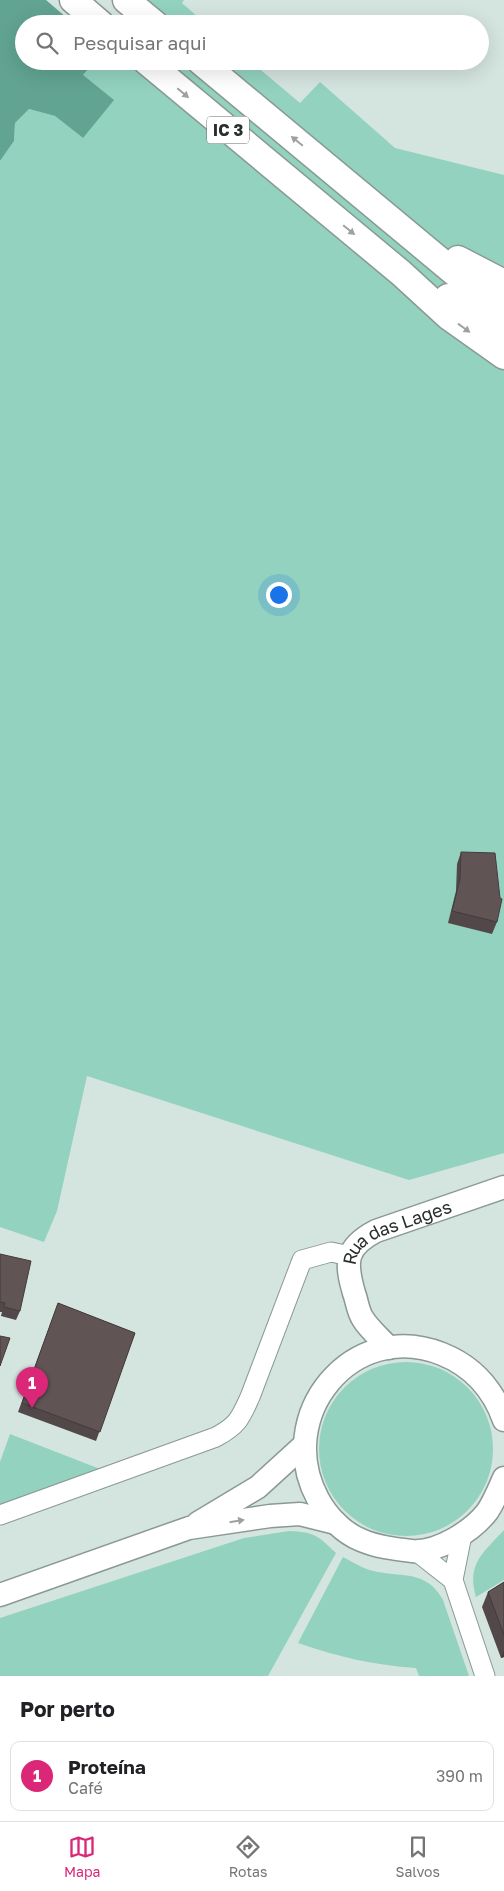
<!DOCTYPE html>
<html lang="pt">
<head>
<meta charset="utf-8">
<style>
  body { margin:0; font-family:"Golos Text",sans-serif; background:#f6f6f6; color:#202124 }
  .you { position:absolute; left:278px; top:594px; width:18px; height:18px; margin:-12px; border:4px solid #fff; border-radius:50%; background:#1a73e8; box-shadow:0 0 0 8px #1a73e833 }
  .badge { display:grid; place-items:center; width:32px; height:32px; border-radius:50%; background:#db2777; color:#fff; font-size:16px; font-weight:700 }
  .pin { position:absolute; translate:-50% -41px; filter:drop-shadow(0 1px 2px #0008) }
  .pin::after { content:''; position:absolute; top:26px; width:18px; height:15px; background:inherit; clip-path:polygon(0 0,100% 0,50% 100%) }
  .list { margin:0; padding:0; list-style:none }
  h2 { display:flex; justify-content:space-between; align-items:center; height:65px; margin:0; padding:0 20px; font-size:21px }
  h2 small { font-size:16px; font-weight:400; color:#757577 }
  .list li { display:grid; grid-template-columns:32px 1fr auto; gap:15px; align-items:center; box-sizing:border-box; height:70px; margin:0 10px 10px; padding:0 10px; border:1px solid #e0e0e0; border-radius:10px }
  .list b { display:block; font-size:19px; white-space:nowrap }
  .list p { margin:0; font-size:16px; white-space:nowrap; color:#757577 }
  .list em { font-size:16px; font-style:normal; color:#757577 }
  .icon { flex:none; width:28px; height:28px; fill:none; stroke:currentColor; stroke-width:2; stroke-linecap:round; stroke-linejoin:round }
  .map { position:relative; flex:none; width:504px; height:1676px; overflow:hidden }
  .search { position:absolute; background:#fff; box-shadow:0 5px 20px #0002; left:15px; right:15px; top:15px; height:55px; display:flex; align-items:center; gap:12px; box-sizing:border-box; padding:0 18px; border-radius:28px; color:#757577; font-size:19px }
  .sheet { height:145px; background:#fff }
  nav { display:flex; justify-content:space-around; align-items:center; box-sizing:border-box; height:70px; border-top:1px solid #e0e0e0; background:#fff; font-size:14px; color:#757577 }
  nav a { display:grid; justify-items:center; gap:2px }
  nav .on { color:#db2777 }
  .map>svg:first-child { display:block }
  .green { fill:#93d2bf }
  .water { fill:#61a491 }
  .pier { fill:#d4e4df }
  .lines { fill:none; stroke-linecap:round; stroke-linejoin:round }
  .minor-casing { stroke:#8a9994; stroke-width:21 }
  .major-casing { stroke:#8a9994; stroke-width:25 }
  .highway-casing { stroke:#8a9994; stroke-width:29 }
  .minor { stroke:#fff; stroke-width:19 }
  .major { stroke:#fff; stroke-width:22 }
  .highway { stroke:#fff; stroke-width:26 }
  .wall { fill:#534849 }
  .shaded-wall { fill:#443b3c }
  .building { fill:#615455; stroke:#443b3c }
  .oneway { fill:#9ea1a0 }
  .labels { text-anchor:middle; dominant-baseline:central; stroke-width:5; stroke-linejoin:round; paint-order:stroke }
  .shield { fill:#fff; stroke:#686d6b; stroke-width:1 }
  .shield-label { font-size:16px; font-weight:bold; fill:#282e2c }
  .street-label { font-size:18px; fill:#282e2c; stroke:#fff }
</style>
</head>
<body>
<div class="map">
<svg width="504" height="1676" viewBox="0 0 504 1676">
  <rect width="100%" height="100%" fill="#d4e4df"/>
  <path class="green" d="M 148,0 L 184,0 L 182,3 L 206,24 L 127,24 Z
    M 95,61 L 250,61 L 300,103 L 320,82 L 395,148 L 504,175 L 504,1153 L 409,1180 L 87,1076 L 57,1211 L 44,1242 L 0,1227 L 0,161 L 14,141 L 15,123 L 29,109 L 55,116 L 83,138 L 83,75 Z
    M319 1449a87 87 0 1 1 174 0a87 87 0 1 1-174 0Z
    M 10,1434 L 100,1469 L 0,1506 L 0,1462 Z
    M 504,1530 L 504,1580 L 476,1597 C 466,1564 484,1552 504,1530 Z
    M 289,1531 C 315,1532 318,1536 336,1553 L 268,1676 L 0,1676 L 0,1618 L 244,1538 Z
    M 343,1557 C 354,1563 365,1570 378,1572 C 405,1577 427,1571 443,1600 L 469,1676 L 419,1676 L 416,1668 C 373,1665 339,1657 298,1643 Z"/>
  <path class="water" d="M 0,0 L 148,0 L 127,24 L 24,24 L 24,61 L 95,61 L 83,75 L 114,100 L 83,138 L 55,116 L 29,109 L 15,123 L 14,141 L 0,161 Z"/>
  <path class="pier" d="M 46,0 L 148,0 L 150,2 L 131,24 L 74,24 Z"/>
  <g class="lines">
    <g class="minor-casing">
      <path id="minor" d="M 0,1515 L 216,1437 C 238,1425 240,1419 250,1397 L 302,1260 L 331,1252 L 350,1256
        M 462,1535 L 453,1580 L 485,1676
        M 416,1551 L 453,1580"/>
    </g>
    <g class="major-casing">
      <g id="major">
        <path id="s1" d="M 389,1348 C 381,1339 369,1329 363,1319 C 358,1312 357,1301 354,1293 C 345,1262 345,1247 376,1231 L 504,1187"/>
        <path d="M 504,1420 C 493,1389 472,1366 442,1354 C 352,1318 273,1416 318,1499 C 327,1516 343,1533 361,1540 C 377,1547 395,1549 412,1551 C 438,1553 472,1531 487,1512 C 494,1502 499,1489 504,1478"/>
        <path d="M 198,1523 L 258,1487 L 304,1445"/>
        <path d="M 0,1595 L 189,1528 L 270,1516 L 300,1514 L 336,1523"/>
      </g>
    </g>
    <g class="highway-casing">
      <path id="highway" d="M 73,0 L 101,24
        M 126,0 L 155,24
        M 146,61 L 401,273 L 449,317 L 504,356
        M 200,61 L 461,278 L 504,306
        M 458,259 L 504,283
        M 448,297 L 504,330"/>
    </g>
    <use href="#minor" class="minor"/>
    <use href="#major" class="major"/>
    <use href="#highway" class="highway"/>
  </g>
  <path class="wall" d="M 461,852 L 497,922 L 492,934 L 448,923 L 456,891 L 457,864 Z
    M 0,1254 L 20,1311 L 16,1320 L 1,1316 L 2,1312 L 0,1312 Z
    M 58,1303 L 135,1333 L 96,1441 L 18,1412 Z
    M 504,1582 L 504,1657 L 501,1658 L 482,1607 L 488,1592 Z"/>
  <path class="shaded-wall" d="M 504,1651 L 504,1657 L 501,1658 Z"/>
  <path class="building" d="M 461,852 L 495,853 L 500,898 L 502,899 L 497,922 L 452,911 L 460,879 Z
    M 0,1254 L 31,1261 L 20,1311 L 4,1307 L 5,1303 L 0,1302 Z
    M 58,1303 L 135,1333 L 100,1432 L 22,1403 Z
    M 0,1336 L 10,1338 L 0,1366 Z
    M 504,1582 L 504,1635 L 488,1592 Z"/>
  <defs><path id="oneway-solid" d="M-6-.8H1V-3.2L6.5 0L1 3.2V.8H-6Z" transform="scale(1.25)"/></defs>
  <g class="oneway">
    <use href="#oneway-solid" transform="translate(183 93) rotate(40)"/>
    <use href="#oneway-solid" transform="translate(297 141) rotate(-141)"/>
    <use href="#oneway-solid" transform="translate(349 230) rotate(39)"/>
    <use href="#oneway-solid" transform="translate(464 328) rotate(36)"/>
    <use href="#oneway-solid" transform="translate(237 1521) rotate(-9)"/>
  </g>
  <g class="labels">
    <rect class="shield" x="207" y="116.5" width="42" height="27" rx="4"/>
    <g class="shield-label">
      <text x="228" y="130">IC 3</text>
    </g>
    <g class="street-label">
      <text stroke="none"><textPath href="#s1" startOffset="158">Rua das Lages</textPath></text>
    </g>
  </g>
</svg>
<div class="you"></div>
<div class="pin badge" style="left:32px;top:1408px">1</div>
<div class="search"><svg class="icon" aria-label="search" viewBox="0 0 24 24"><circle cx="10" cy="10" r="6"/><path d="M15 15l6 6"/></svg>Pesquisar aqui</div>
</div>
<section class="sheet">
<h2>Por perto<small></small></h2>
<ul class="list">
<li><span class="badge">1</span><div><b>Proteína</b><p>Café</p></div><em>390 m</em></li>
</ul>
</section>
<nav>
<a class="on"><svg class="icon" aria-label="map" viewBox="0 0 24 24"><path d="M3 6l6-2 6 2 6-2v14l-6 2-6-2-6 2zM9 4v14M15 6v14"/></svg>Mapa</a>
<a><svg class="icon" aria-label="directions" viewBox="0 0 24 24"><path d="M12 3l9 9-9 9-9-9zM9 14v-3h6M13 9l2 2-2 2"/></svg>Rotas</a>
<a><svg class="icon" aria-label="saved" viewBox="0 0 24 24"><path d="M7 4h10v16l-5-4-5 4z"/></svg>Salvos</a>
</nav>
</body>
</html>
